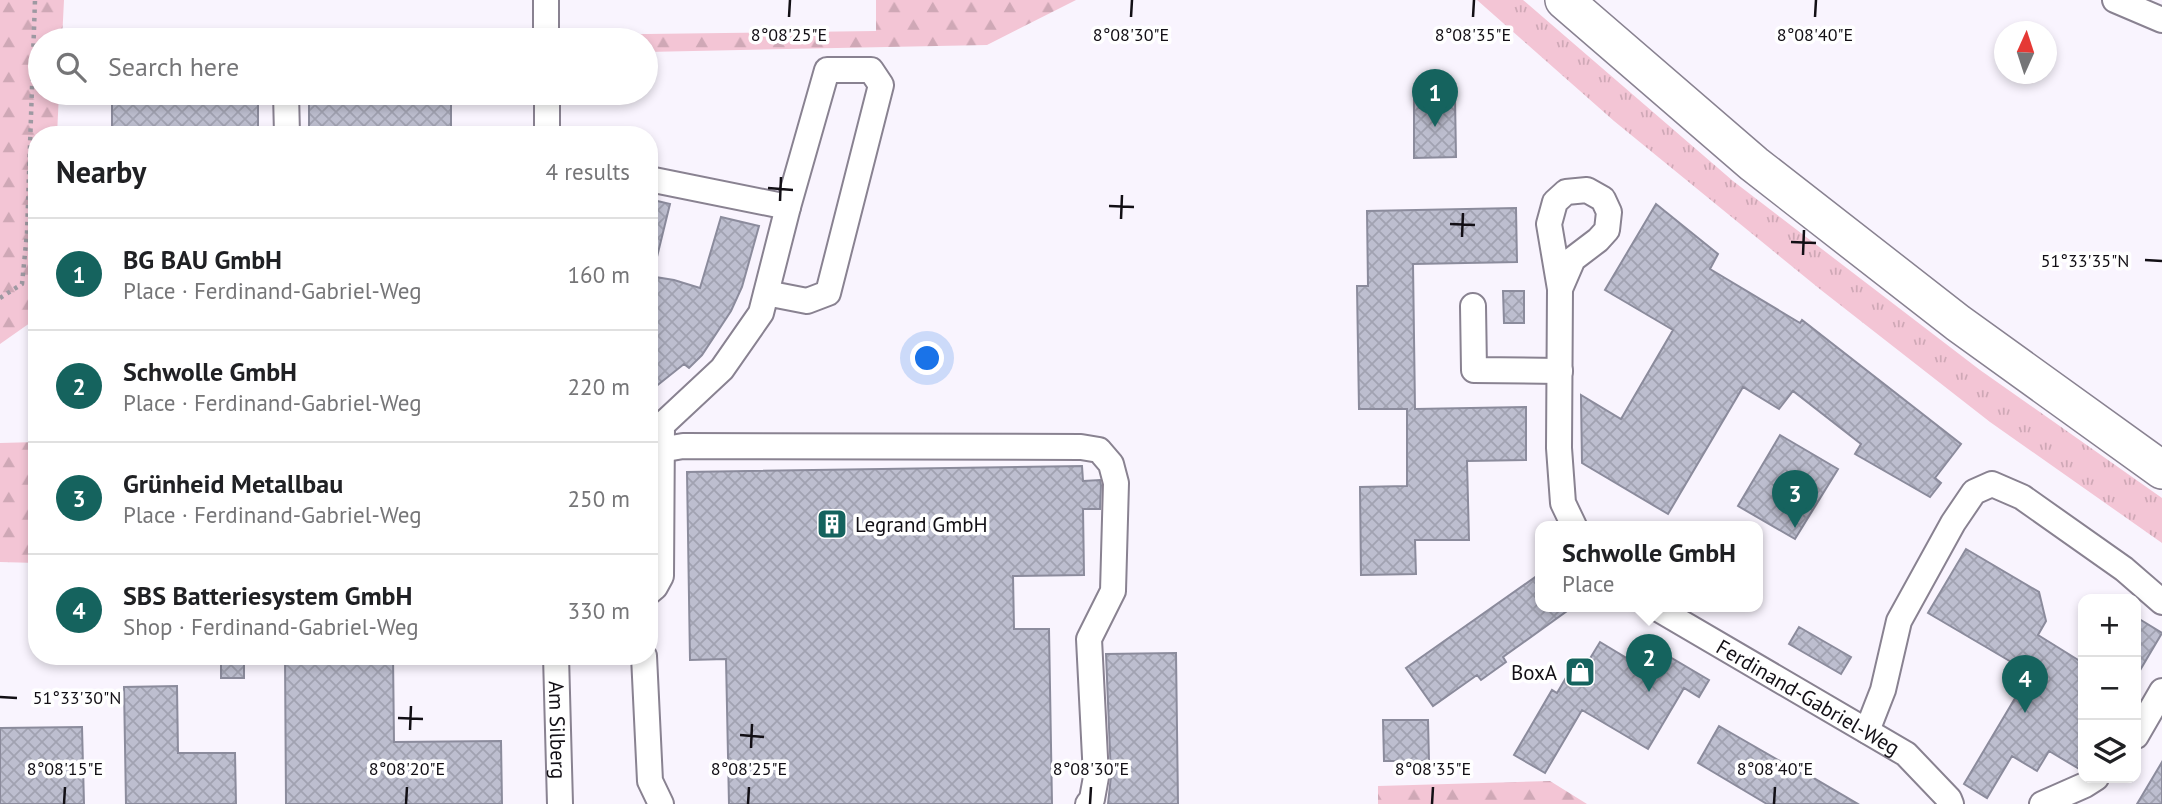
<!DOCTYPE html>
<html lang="en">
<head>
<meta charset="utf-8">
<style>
  body { margin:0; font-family:"PT Sans",sans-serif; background:#f2f2f2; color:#202124 }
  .controls { position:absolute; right:21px; bottom:21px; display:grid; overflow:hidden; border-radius:14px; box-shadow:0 4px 10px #0003 }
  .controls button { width:63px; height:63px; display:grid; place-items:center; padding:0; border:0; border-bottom:2px solid #e0e0e0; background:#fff; color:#202124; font:35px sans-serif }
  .compass { position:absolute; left:1994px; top:21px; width:63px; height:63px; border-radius:50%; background:#fff; box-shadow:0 4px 10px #0003; rotate:3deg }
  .you { position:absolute; left:928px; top:359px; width:24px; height:24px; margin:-18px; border:5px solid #fff; border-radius:50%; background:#1a73e8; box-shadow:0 0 0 10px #1a73e833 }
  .badge { display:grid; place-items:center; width:46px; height:46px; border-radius:50%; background:#15635e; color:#fff; font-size:23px; font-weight:700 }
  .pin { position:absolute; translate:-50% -58px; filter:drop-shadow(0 2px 4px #0008) }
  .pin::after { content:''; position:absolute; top:37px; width:24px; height:21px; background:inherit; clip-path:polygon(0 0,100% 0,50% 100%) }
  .popup { position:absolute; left:1535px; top:521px; width:228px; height:91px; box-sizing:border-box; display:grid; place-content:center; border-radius:14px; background:#fff; filter:drop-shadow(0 2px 5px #0005); font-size:23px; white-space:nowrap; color:#757577 }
  .popup b { font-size:26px; color:#202124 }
  .popup::after { content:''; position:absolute; left:50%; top:100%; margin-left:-14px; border:14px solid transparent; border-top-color:#fff }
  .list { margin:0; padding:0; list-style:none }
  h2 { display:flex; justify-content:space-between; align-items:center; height:91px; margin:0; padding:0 28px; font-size:30px }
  h2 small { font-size:23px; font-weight:400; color:#757577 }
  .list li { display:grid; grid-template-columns:46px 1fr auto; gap:21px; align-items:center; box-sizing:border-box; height:112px; padding:0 28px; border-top:2px solid #e0e0e0 }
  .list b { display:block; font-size:26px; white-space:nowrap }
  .list p { margin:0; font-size:23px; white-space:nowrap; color:#757577 }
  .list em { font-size:23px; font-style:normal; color:#757577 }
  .icon { flex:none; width:38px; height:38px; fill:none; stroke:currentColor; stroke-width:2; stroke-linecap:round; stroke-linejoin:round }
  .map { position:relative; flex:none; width:2162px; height:804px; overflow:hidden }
  .search { position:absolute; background:#fff; box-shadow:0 4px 10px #0003; left:28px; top:28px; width:630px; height:77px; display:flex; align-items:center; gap:18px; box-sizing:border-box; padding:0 24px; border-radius:38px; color:#757577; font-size:26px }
  .panel { position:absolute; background:#fff; box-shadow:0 4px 10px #0003; left:28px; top:126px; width:630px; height:539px; border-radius:28px }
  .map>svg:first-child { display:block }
  .grass { fill:url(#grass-tufts) }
  .forest { fill:url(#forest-firs) }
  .building { fill:url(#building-cross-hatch); stroke:#8b8b9c; stroke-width:2 }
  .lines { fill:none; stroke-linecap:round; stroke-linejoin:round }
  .minor-casing { stroke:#898291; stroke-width:28 }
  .highway-casing { stroke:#898291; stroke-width:40 }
  .path { stroke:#9e99a2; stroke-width:4.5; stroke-dasharray:3.5 5; stroke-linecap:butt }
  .minor { stroke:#fff; stroke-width:24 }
  .highway { stroke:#fff; stroke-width:37 }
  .ticks { fill:none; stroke:#120f15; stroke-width:2.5 }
  .labels { text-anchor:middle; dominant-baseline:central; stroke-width:7; stroke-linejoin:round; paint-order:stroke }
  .poi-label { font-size:21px; fill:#120f15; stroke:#fff; text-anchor:start }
  .street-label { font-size:21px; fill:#120f15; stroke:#fff }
  .ticks-label { font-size:18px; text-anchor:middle; fill:#120f15; stroke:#fff; stroke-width:7; stroke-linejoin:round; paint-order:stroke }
</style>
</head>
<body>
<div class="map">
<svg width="2162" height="804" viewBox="0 0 2162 804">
  <defs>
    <pattern id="grass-tufts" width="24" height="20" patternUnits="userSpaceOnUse" patternTransform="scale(1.75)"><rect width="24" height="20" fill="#f3c5d5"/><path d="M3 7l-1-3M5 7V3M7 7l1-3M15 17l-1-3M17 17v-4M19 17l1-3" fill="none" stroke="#cfa8b6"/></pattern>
    <pattern id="forest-firs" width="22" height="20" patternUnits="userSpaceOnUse" patternTransform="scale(1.75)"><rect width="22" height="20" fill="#f3c5d5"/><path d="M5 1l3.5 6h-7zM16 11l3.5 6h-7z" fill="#cfa8b6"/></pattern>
    <pattern id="building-cross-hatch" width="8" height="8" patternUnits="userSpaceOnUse" patternTransform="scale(1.75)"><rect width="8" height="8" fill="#bdbecf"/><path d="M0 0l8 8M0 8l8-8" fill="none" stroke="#a1a2b1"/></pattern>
  </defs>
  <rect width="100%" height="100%" fill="#f9f4fe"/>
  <path class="grass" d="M 1477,0 L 1523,0 L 1733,181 L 1980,370 L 2162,498 L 2162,543 L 1990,422 L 1821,290 L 1614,121 Z"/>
  <path class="forest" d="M 0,0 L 64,0 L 62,40 L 40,40 L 40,93 L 59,93 L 57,135 L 37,135 L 37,318 L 0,344 Z
    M 876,0 L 1076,0 L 987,45 L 646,52 L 646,40 L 567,40 L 567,35 L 876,31 Z
    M 37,442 L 37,563 L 0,562 L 0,443 Z
    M 1550,781 L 1587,804 L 1378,804 L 1378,786 Z"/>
  <path class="building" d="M 112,93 L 258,93 L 258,135 L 112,135 Z
    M 309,93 L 451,93 L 451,135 L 309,135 Z
    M 1455,97 L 1456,157 L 1414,158 L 1414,98 Z
    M 649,199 L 670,204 L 656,261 L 649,260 Z
    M 1656,204 L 1718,254 L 1710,269 L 1800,323 L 1802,320 L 1961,444 L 1935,478 L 1941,483 L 1930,497 L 1855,454 L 1861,444 L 1793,391 L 1779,409 L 1743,387 L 1668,514 L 1582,463 L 1581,395 L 1621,419 L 1673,330 L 1605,290 Z
    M 1516,208 L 1517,262 L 1413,264 L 1415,409 L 1526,407 L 1526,460 L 1467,461 L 1469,540 L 1415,540 L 1416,574 L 1361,575 L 1360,487 L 1407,486 L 1407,409 L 1359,409 L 1357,286 L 1368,286 L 1367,211 Z
    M 721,217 L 759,226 L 742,287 L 731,311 L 702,355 L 689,368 L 684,364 L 649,392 L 649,276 L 674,280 L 700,288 Z
    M 1503,291 L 1524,291 L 1524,323 L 1504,323 Z
    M 1780,435 L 1838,469 L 1795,539 L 1738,506 Z
    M 1082,466 L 1083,481 L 1100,480 L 1101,485 L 1100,509 L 1083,509 L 1084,575 L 1013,576 L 1014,629 L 1049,629 L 1052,804 L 729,804 L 726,659 L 690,660 L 687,472 Z
    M 1966,549 L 2039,592 L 2046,621 L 2038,635 L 2083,663 L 2083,768 L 2081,770 L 2049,751 L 2037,771 L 2012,756 L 1987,798 L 1964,784 L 2030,673 L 1928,613 Z
    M 1541,573 L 1541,606 L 1574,606 L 1503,657 L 1506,662 L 1481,680 L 1477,675 L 1433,706 L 1406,668 Z
    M 2136,617 L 2162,633 L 2136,677 Z
    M 1799,627 L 1851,657 L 1841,674 L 1789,644 Z
    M 1600,642 L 1635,663 L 1646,643 L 1709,680 L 1699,697 L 1684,688 L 1648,749 L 1582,710 L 1545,773 L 1514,755 L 1552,690 L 1557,693 L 1577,659 L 1586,665 Z
    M 1176,653 L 1178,804 L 1108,804 L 1111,776 L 1106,654 Z
    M 221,656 L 244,656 L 244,678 L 221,678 Z
    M 285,656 L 393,656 L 394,742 L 501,741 L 502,804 L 286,804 Z
    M 177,686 L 178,753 L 235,753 L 236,804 L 126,804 L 124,687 Z
    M 1383,720 L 1428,720 L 1429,761 L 1384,761 Z
    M 1719,726 L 1804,775 L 1805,773 L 1858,804 L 1767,804 L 1698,763 Z
    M 82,727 L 84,804 L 0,804 L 0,728 Z
    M 2162,762 L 2162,804 L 2137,804 Z"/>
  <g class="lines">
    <g class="minor-casing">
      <g id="minor">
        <path d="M 546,0 L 546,40"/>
        <path d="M 2115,0 L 2162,20"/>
        <path d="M 286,93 L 287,135"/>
        <path d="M 547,93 L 547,135"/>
        <path d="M 649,179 L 788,207"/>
        <path d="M 1560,289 L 1573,259 L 1598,240 L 1607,230 L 1609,212 L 1603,199 L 1587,190 L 1566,192 L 1555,202 L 1549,224 L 1560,289 L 1559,448 L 1563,503 L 1574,526"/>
        <path d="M 1473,306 L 1474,370 L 1560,371"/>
        <path d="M 649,452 L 683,446 L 1081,447 L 1099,450 L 1111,464 L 1116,483 L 1113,591 L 1089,639 L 1096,777 L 1092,799 L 1088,804"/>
        <path d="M 649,592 L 655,587 L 661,576 L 662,425 L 722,369 L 761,313 L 788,207 L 827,70 L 871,70 L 881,85 L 828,293 L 807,301 L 766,293"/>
        <path id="s1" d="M 1653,606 L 1906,754 L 1949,799 L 1951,804"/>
        <path id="s2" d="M 556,656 L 560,804"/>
        <path d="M 644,656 L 650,781 L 661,804"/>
        <path d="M 1867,731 L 1883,690 L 1899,621 L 1953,523 L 1974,492 L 1992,484 L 2022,497 L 2124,569 L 2162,602"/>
        <path d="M 2136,736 L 2162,691"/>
        <path d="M 2042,804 L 2085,785 L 2096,778"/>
      </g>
    </g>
    <g class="highway-casing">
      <path id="highway" d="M 1564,0 L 1754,164 L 1958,323 L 2162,470"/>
    </g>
    <path class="path" d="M 0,298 L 22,284 L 27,233 L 35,0"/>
    <use href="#minor" class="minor"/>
    <use href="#highway" class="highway"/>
  </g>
  <path class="ticks" d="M 789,17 L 790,0M 1131,17 L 1132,0M 1473,17 L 1474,0M 1815,17 L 1816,0M 768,188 L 793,190M 780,201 L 781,177M 1109,206 L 1134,207M 1121,219 L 1122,195M 1450,224 L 1475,225M 1462,237 L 1463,213M 1791,242 L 1816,243M 1803,255 L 1804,230M 2145,260 L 2162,261M 0,697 L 17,698M 398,718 L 423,719M 410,730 L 411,706M 740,735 L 764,737M 751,748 L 752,724M 64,804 L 65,787M 406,804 L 407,787M 748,804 L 749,787M 1090,804 L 1091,787M 1432,804 L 1433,787M 1774,804 L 1775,787"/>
  <defs>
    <g id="building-square" transform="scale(1.575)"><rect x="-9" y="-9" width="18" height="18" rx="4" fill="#15635e" stroke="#fff"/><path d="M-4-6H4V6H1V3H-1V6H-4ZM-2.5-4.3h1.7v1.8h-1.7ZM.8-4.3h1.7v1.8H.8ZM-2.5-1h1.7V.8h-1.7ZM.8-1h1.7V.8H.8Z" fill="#fff"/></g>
    <g id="shop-square" transform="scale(1.575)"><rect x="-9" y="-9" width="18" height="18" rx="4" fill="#15635e" stroke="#fff"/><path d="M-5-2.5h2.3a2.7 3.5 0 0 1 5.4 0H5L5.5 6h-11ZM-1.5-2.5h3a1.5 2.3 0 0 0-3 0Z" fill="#fff"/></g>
  </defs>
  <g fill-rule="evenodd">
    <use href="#building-square" x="832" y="524"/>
    <use href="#shop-square" x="1580" y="672"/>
  </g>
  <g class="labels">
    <g class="poi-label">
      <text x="855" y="524">Legrand GmbH</text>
      <text x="1557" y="672" text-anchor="end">BoxA</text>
    </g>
    <g class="street-label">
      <text stroke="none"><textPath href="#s1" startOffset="180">Ferdinand-Gabriel-Weg</textPath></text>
      <text stroke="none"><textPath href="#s2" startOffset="74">Am Silberg</textPath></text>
    </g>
  </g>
  <g class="ticks-label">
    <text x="789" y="41">8°08'25"E</text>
    <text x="1131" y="41">8°08'30"E</text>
    <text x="1473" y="41">8°08'35"E</text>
    <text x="1815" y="41">8°08'40"E</text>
    <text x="2085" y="267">51°33'35"N</text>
    <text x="77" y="704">51°33'30"N</text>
    <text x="65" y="775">8°08'15"E</text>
    <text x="407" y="775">8°08'20"E</text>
    <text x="749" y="775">8°08'25"E</text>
    <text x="1091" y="775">8°08'30"E</text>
    <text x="1433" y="775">8°08'35"E</text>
    <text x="1775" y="775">8°08'40"E</text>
  </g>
</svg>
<div class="controls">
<button>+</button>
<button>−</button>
<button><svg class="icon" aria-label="layers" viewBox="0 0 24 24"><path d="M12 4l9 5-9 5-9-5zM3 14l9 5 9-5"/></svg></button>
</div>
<svg class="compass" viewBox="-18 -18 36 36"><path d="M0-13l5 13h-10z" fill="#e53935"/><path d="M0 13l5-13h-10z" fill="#757577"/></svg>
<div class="you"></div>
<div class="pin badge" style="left:1435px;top:127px">1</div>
<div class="pin badge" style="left:1649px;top:692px">2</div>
<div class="popup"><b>Schwolle GmbH</b>Place</div>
<div class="pin badge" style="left:1795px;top:528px">3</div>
<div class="pin badge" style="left:2025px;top:713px">4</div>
<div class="search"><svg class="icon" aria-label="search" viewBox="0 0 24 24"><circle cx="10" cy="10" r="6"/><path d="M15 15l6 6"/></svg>Search here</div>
<section class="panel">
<h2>Nearby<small>4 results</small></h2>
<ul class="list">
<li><span class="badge">1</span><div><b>BG BAU GmbH</b><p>Place · Ferdinand-Gabriel-Weg</p></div><em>160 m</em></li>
<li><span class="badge">2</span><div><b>Schwolle GmbH</b><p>Place · Ferdinand-Gabriel-Weg</p></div><em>220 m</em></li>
<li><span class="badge">3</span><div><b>Grünheid Metallbau</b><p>Place · Ferdinand-Gabriel-Weg</p></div><em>250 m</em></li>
<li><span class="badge">4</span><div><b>SBS Batteriesystem GmbH</b><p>Shop · Ferdinand-Gabriel-Weg</p></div><em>330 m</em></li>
</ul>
</section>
</div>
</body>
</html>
